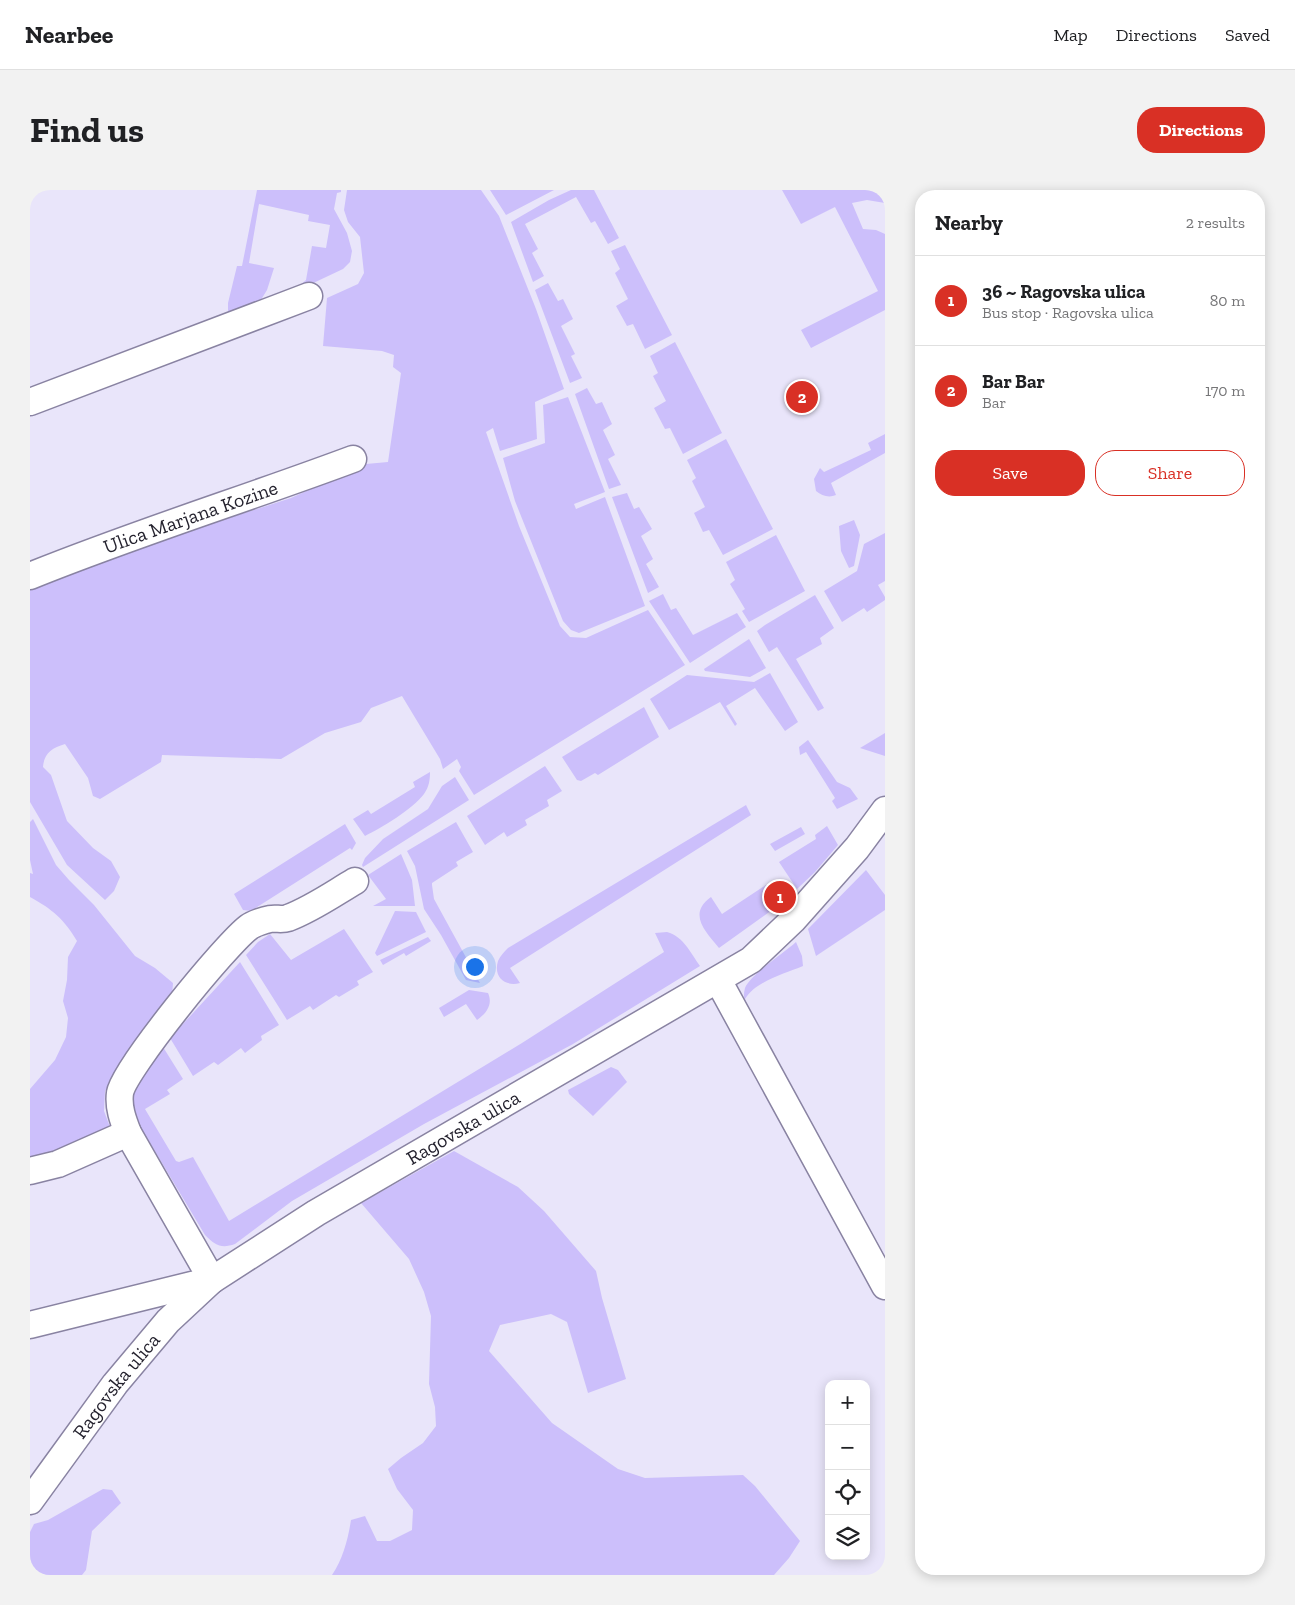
<!DOCTYPE html>
<html lang="en">
<head>
<meta charset="utf-8">
<style>
  body { margin:0; font-family:"Zilla Slab",serif; background:#f2f2f2; color:#202124 }
  .controls { position:absolute; right:15px; bottom:15px; display:grid; overflow:hidden; border-radius:10px; box-shadow:0 2px 12px #0003 }
  .controls button { width:45px; height:45px; display:grid; place-items:center; padding:0; border:0; border-bottom:1px solid #e0e0e0; background:#fff; color:#202124; font:25px sans-serif }
  .you { position:absolute; left:444px; top:776px; width:18px; height:18px; margin:-12px; border:4px solid #fff; border-radius:50%; background:#1a73e8; box-shadow:0 0 0 8px #1a73e833 }
  .badge { display:grid; place-items:center; width:32px; height:32px; border-radius:50%; background:#d93025; color:#fff; font-size:16px; font-weight:700 }
  .pin { position:absolute; translate:-50% -50%; border:2px solid #fff; box-shadow:0 1px 5px #0006 }
  .list { margin:0; padding:0; list-style:none }
  h2 { display:flex; justify-content:space-between; align-items:center; height:65px; margin:0; padding:0 20px; font-size:21px }
  h2 small { font-size:16px; font-weight:400; color:#757577 }
  .list li { display:grid; grid-template-columns:32px 1fr auto; gap:15px; align-items:center; box-sizing:border-box; height:90px; padding:0 20px; border-top:1px solid #e0e0e0 }
  .list b { display:block; font-size:19px; white-space:nowrap }
  .list p { margin:0; font-size:16px; white-space:nowrap; color:#757577 }
  .list em { font-size:16px; font-style:normal; color:#757577 }
  .actions { display:flex; gap:10px; padding:15px 20px }
  .actions a { flex:1; padding:11px 0; border:1px solid #d93025; border-radius:20px; text-align:center; font-size:18px; color:#d93025 }
  .actions .main { background:#d93025; color:#fff }
  .icon { flex:none; width:28px; height:28px; fill:none; stroke:currentColor; stroke-width:2; stroke-linecap:round; stroke-linejoin:round }
  .map { position:relative; flex:none; width:855px; height:1385px; overflow:hidden; border-radius:20px }
  header { display:flex; align-items:center; gap:30px; box-sizing:border-box; height:70px; padding:0 25px; background:#fff; border-bottom:1px solid #e0e0e0 }
  header strong { font-size:24px }
  nav { display:flex; gap:28px; margin-inline-start:auto; font-size:18px }
  .intro { display:flex; align-items:center; justify-content:space-between; box-sizing:border-box; height:120px; padding:0 30px }
  h1 { margin:0; font-size:35px }
  .button { padding:12px 22px; border-radius:20px; background:#d93025; color:#fff; font-size:18px; font-weight:700 }
  main { display:flex; gap:30px; padding:0 30px }
  aside { flex:1; background:#fff; border-radius:20px; box-shadow:0 2px 12px #0003 }
  .map>svg:first-child { display:block }
  .green { fill:#ccbffb }
  .lines { fill:none; stroke-linecap:round; stroke-linejoin:round }
  .street-casing { stroke:#8983a2; stroke-width:29 }
  .street { stroke:#fff; stroke-width:26 }
  .labels { text-anchor:middle; dominant-baseline:central; stroke-width:4.5; stroke-linejoin:round; paint-order:stroke }
  .street-label { font-size:20px; fill:#24222e; stroke:#fff }
</style>
</head>
<body>
<header>
<strong>Nearbee</strong>
<nav><a>Map</a><a>Directions</a><a>Saved</a></nav>
</header>
<div class="intro"><h1>Find us</h1><a class="button">Directions</a></div>
<main>
<div class="map">
<svg width="855" height="1385" viewBox="0 0 855 1385">
  <rect width="100%" height="100%" fill="#e9e5fa"/>
  <path class="green" d="M 227,0 L 311,0 L 311,2 L 307,3 L 304,19 L 317,43 L 322,61 L 320,72 L 313,79 L 260,104 L 276,90 L 282,56 L 296,58 L 300,35 L 278,31 L 279,25 L 229,14 L 219,73 L 244,78 L 237,100 L 229,113 L 198,127 L 198,113 L 207,76 L 212,76 Z
    M 317,0 L 451,0 L 469,26 L 506,119 L 534,199 L 505,212 L 507,249 L 470,261 L 463,238 L 456,242 L 489,336 L 530,436 L 540,447 L 556,448 L 618,420 L 655,475 L 444,605 L 429,581 L 431,577 L 427,569 L 413,579 L 410,569 L 372,506 L 341,518 L 331,532 L 295,543 L 251,569 L 132,565 L 131,572 L 70,609 L 63,606 L 58,588 L 35,554 C 22,558 14,563 13,577 L 21,585 L 37,631 L 63,658 L 81,671 L 90,687 L 84,701 L 75,710 L 37,675 L 0,612 L 0,395 L 47,374 L 156,342 L 261,308 L 336,274 L 358,272 L 371,183 L 363,177 L 364,165 L 352,161 L 293,156 L 297,108 L 328,94 L 334,83 L 330,47 L 318,32 L 314,20 Z
    M 460,0 L 524,0 L 476,25 Z
    M 541,0 L 564,0 L 589,48 L 578,54 L 565,31 L 561,33 L 546,7 L 495,34 L 508,59 L 502,63 L 514,86 L 503,92 L 481,32 L 519,10 Z
    M 752,0 L 855,0 L 855,13 L 837,10 L 822,13 L 833,39 L 846,40 L 855,44 L 855,120 L 781,158 L 771,140 L 848,101 L 805,17 L 771,34 Z
    M 595,55 L 642,145 L 615,159 L 603,134 L 597,136 L 586,116 L 598,109 L 585,83 L 590,79 L 581,61 Z
    M 518,93 L 528,111 L 533,109 L 543,129 L 531,136 L 545,164 L 541,166 L 552,188 L 540,193 L 505,100 Z
    M 645,152 L 692,243 L 653,264 L 640,238 L 635,239 L 624,218 L 636,211 L 623,186 L 628,183 L 620,166 Z
    M 557,198 L 566,214 L 572,212 L 582,234 L 573,240 L 585,265 L 578,269 L 591,295 L 579,299 L 545,204 Z
    M 538,207 L 575,302 L 544,314 L 546,319 L 575,307 L 615,416 L 549,443 L 541,440 L 533,431 L 485,311 L 473,268 L 515,253 L 513,215 Z
    M 855,244 L 855,263 L 801,293 L 806,305 C 799,308 792,306 786,301 L 784,289 L 790,278 L 794,282 L 841,260 L 838,253 Z
    M 696,249 L 743,339 L 693,365 L 679,340 L 673,342 L 664,323 L 675,317 L 662,291 L 666,288 L 657,270 Z
    M 597,303 L 604,319 L 609,317 L 622,339 L 611,346 L 623,369 L 616,374 L 629,397 L 618,403 L 582,307 Z
    M 824,330 L 830,345 L 824,376 L 819,378 L 811,361 L 809,336 Z
    M 855,343 L 855,391 L 848,395 L 855,407 L 855,410 L 837,422 L 834,418 L 812,432 L 794,401 L 827,381 L 834,354 Z
    M 746,345 L 775,401 L 719,432 L 712,421 L 715,419 L 700,394 L 705,390 L 696,372 Z
    M 633,404 L 641,420 L 646,418 L 663,445 L 707,423 L 716,437 L 660,473 L 619,411 Z
    M 785,405 L 804,438 L 790,448 L 792,454 L 766,469 L 794,518 L 788,521 L 747,457 L 739,462 L 727,441 L 735,435 Z
    M 719,449 L 736,478 L 720,487 L 675,481 L 674,479 Z
    M 740,483 L 768,532 L 755,541 L 725,498 L 696,516 L 707,534 L 705,536 L 690,512 L 639,540 L 620,509 L 657,485 L 724,492 Z
    M 614,517 L 629,547 L 568,585 L 565,583 L 551,591 L 547,590 L 532,567 Z
    M 855,543 L 855,566 L 830,558 Z
    M 778,550 L 807,592 L 820,598 L 828,609 L 807,619 L 802,611 L 805,608 L 776,562 L 770,565 L 769,557 Z
    M 515,576 L 532,601 L 517,610 L 519,616 L 495,630 L 497,635 L 477,647 L 474,642 L 455,655 L 437,626 Z
    M 400,582 C 400,590 399,597 394,604 C 383,619 351,638 335,646 L 323,629 L 338,620 L 341,624 L 385,597 L 383,592 Z
    M 425,587 L 439,610 L 333,677 L 332,675 L 335,668 L 353,649 L 398,619 L 412,596 Z
    M 716,615 L 721,625 L 480,778 L 490,793 C 475,797 463,787 468,771 C 470,766 474,762 478,758 Z
    M 3,629 L 26,675 L 39,690 L 64,715 L 105,766 L 125,778 L 143,793 L 142,806 L 104,853 L 75,901 L 74,921 L 83,945 L 0,975 L 0,899 L 25,870 L 36,847 L 38,828 L 33,811 L 37,790 L 38,767 L 47,751 C 34,729 22,719 0,707 L 0,683 L 3,684 L 0,670 L 0,632 Z
    M 426,632 L 443,662 L 426,672 L 428,676 L 402,693 L 402,695 L 404,709 L 450,793 L 436,790 L 411,745 L 394,719 L 385,676 L 377,661 Z
    M 315,634 L 326,653 L 322,660 L 320,658 L 221,721 L 213,720 L 204,704 Z
    M 797,636 L 808,655 L 785,682 L 767,699 L 749,672 L 786,649 L 785,645 Z
    M 771,637 L 775,644 L 745,661 L 740,654 Z
    M 371,664 L 382,690 L 385,716 L 343,716 L 356,709 L 338,685 Z
    M 836,680 L 855,705 L 855,720 L 786,766 L 778,739 Z
    M 736,695 L 745,697 L 750,704 L 744,709 L 749,715 L 689,758 C 676,742 657,724 681,707 L 692,724 Z
    M 365,721 L 386,722 L 396,742 L 347,766 L 345,763 Z
    M 314,739 L 343,782 L 327,791 L 329,795 L 309,807 L 306,805 L 283,820 L 280,816 L 257,830 L 216,765 L 228,752 L 240,744 L 261,770 Z
    M 637,742 C 654,747 660,762 670,776 L 543,854 L 394,934 L 262,1011 L 205,1054 C 191,1059 185,1055 175,1045 L 114,943 C 110,935 104,926 103,917 C 101,893 120,875 133,857 L 153,889 L 137,900 L 140,904 L 115,919 L 146,971 L 149,972 L 163,967 L 199,1031 L 492,853 L 634,762 L 625,743 Z
    M 398,747 L 401,751 L 376,766 L 374,763 L 353,775 L 350,770 Z
    M 766,752 L 772,766 L 773,776 C 754,784 726,791 715,809 L 717,817 C 714,811 713,805 715,798 C 721,784 754,763 766,752 Z
    M 210,772 L 249,835 L 231,846 L 232,850 L 215,863 L 211,858 L 188,875 L 184,872 L 163,886 L 140,848 Z
    M 439,800 L 458,803 C 463,814 457,823 447,830 L 436,814 L 414,827 L 409,818 Z
    M 581,877 L 588,880 L 597,892 L 563,926 L 539,904 L 538,900 Z
    M 424,961 L 488,997 L 514,1021 L 566,1081 L 572,1108 L 596,1189 L 558,1203 L 537,1132 L 521,1124 L 470,1135 L 459,1161 L 522,1233 L 588,1279 L 615,1288 L 713,1285 L 725,1296 L 770,1351 L 759,1368 L 744,1385 L 302,1385 C 313,1369 318,1349 321,1330 L 335,1326 L 347,1351 L 360,1351 L 382,1340 L 383,1320 L 367,1299 L 358,1279 L 371,1268 L 393,1253 L 406,1236 L 405,1217 L 399,1194 L 401,1126 L 394,1102 L 379,1069 L 331,1013 Z
    M 73,1299 L 82,1300 L 91,1313 L 62,1341 L 56,1380 L 52,1385 L 0,1385 L 0,1342 L 4,1334 L 18,1330 Z"/>
  <g class="lines">
    <g class="street-casing">
      <g id="street">
        <path d="M 0,212 L 279,106"/>
        <path id="s1" d="M 0,386 C 106,343 216,309 323,269"/>
        <path d="M 688,790 L 855,1096"/>
        <path d="M 0,981 L 28,974 L 98,943"/>
        <path d="M 0,1135 L 182,1090 L 98,943 C 93,930 88,917 90,903 C 94,879 196,754 219,737 C 223,734 234,730 240,729 C 246,728 252,730 258,728 C 282,719 303,704 325,691"/>
        <path id="s2" d="M 0,1311 L 85,1194 L 138,1131 L 182,1090 L 286,1023 L 721,770 L 763,730 L 827,658 L 855,620"/>
      </g>
    </g>
    <use href="#street" class="street"/>
  </g>
  <g class="labels">
    <g class="street-label">
      <text stroke="none"><textPath href="#s1" startOffset="171">Ulica Marjana Kozine</textPath></text>
      <text stroke="none"><textPath href="#s2" startOffset="581">Ragovska ulica</textPath></text>
      <text stroke="none"><textPath href="#s2" startOffset="144">Ragovska ulica</textPath></text>
    </g>
  </g>
</svg>
<div class="controls">
<button>+</button>
<button>−</button>
<button><svg class="icon" aria-label="locate" viewBox="0 0 24 24"><circle cx="12" cy="12" r="6"/><path d="M12 2v4M12 18v4M2 12h4M18 12h4"/></svg></button>
<button><svg class="icon" aria-label="layers" viewBox="0 0 24 24"><path d="M12 4l9 5-9 5-9-5zM3 14l9 5 9-5"/></svg></button>
</div>
<div class="you"></div>
<div class="pin badge" style="left:750px;top:707px">1</div>
<div class="pin badge" style="left:772px;top:207px">2</div>
</div>
<aside>
<h2>Nearby<small>2 results</small></h2>
<ul class="list">
<li><span class="badge">1</span><div><b>36 ~ Ragovska ulica</b><p>Bus stop · Ragovska ulica</p></div><em>80 m</em></li>
<li><span class="badge">2</span><div><b>Bar Bar</b><p>Bar</p></div><em>170 m</em></li>
</ul>
<div class="actions"><a class="main">Save</a><a>Share</a></div>
</aside>
</main>
</body>
</html>
